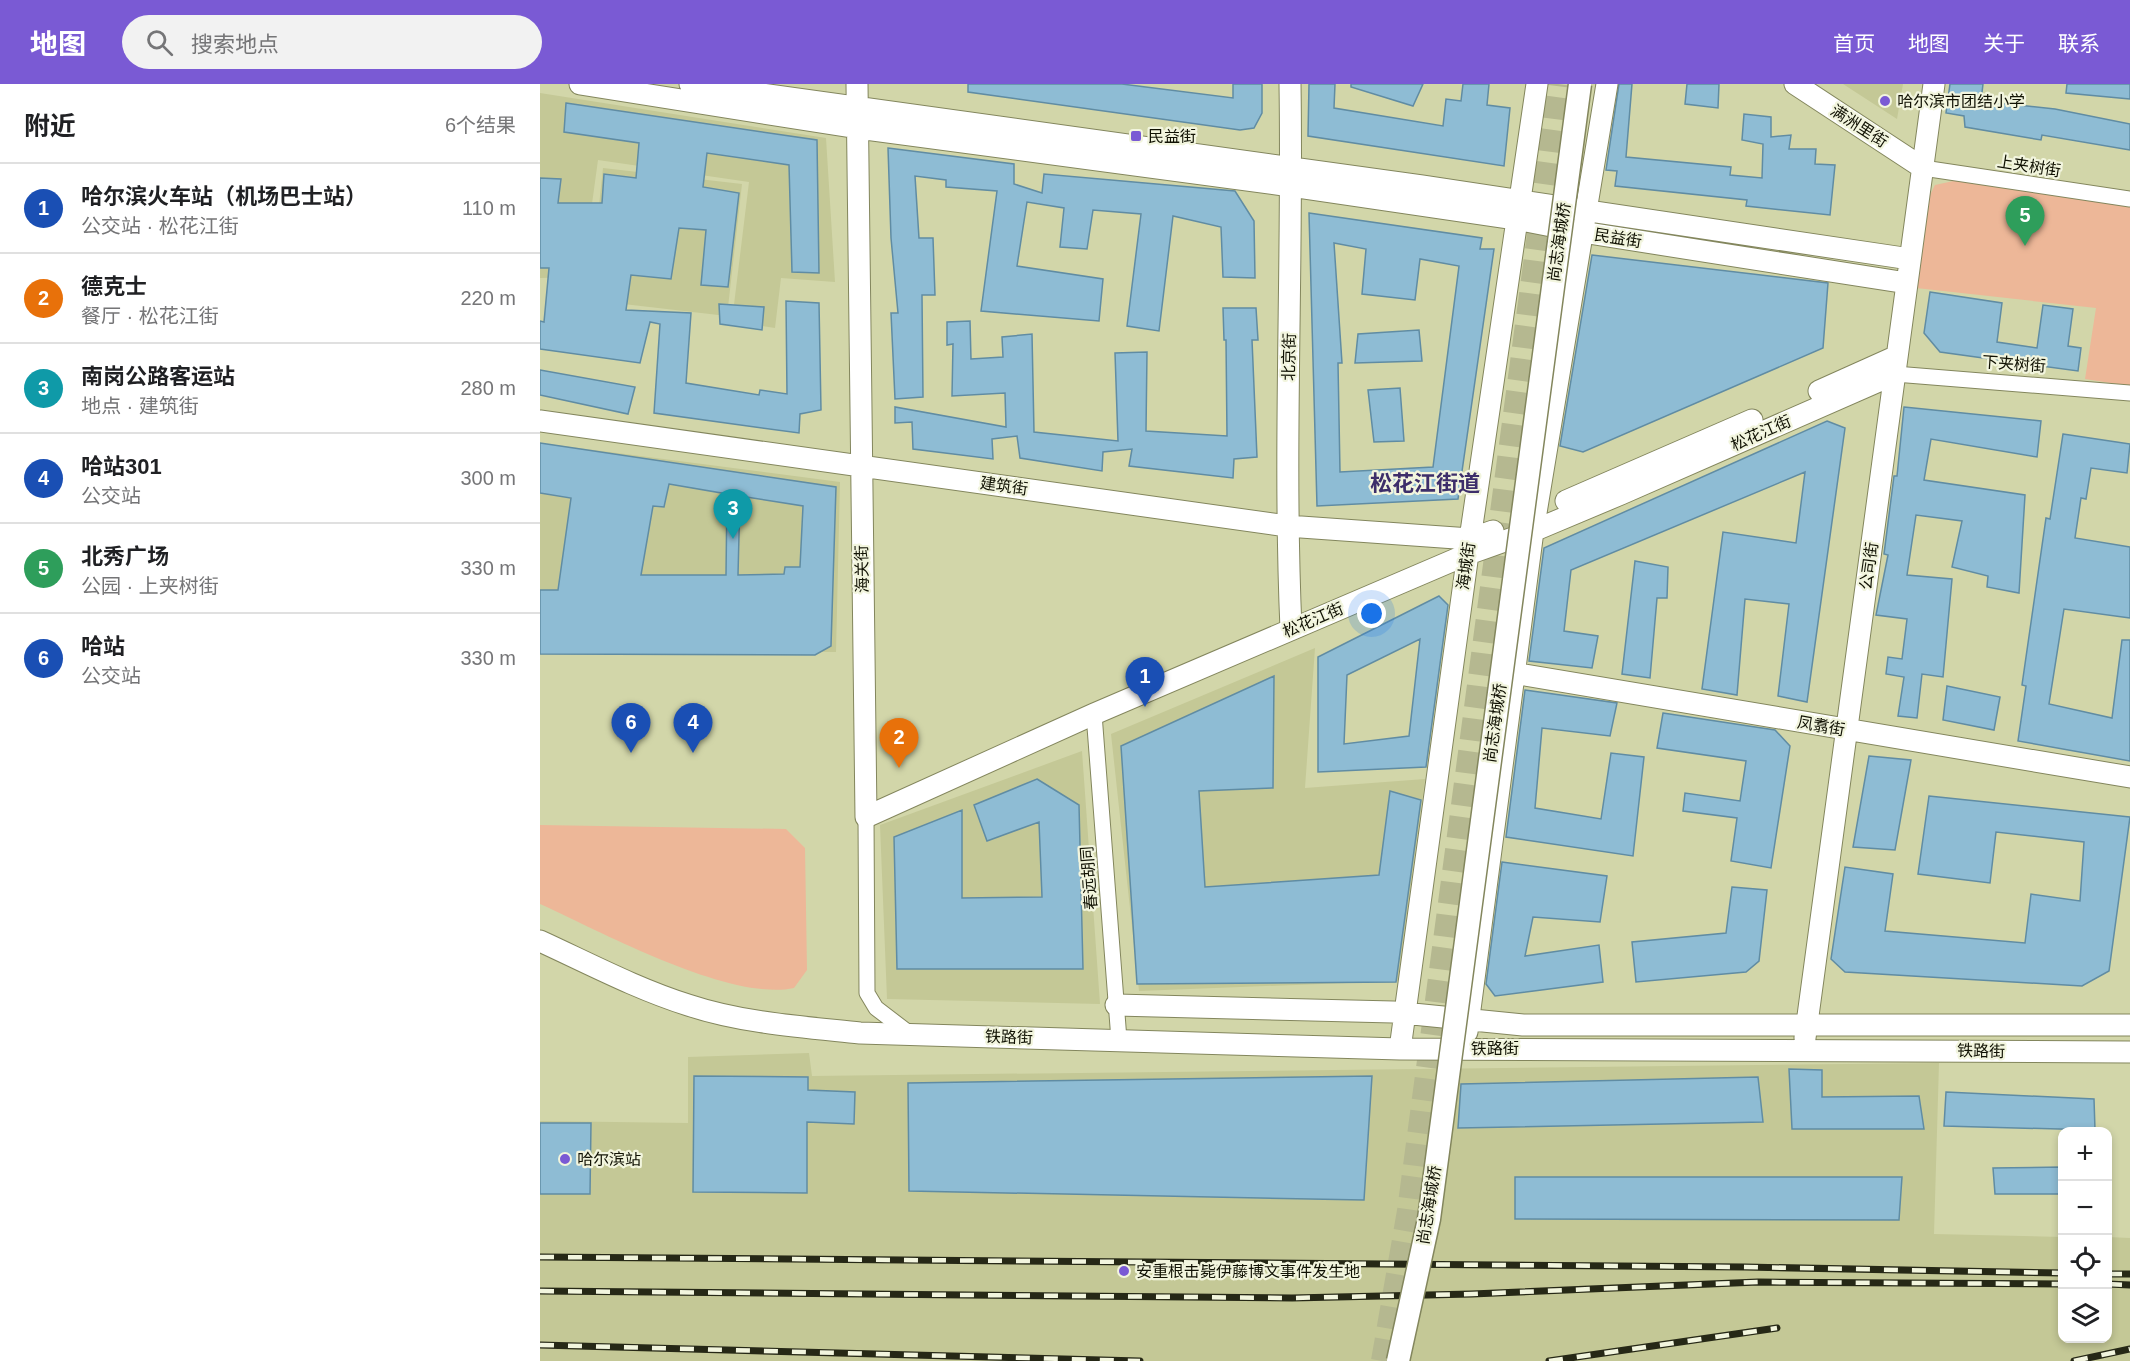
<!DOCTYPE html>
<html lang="zh">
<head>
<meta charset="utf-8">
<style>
  body { margin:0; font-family:Helvetica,"Noto Sans SC",sans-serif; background:#f2f2f2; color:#202124 }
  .controls { position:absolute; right:18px; bottom:18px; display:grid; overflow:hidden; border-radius:12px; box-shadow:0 3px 9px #0003 }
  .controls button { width:54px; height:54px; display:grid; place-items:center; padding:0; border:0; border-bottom:2px solid #e0e0e0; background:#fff; color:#202124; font:30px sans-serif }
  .you { position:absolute; left:832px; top:530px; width:21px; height:21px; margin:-15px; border:4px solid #fff; border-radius:50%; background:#1a73e8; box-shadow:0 0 0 9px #1a73e833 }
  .badge { display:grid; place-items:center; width:39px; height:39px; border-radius:50%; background:#7a5ad4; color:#fff; font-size:20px; font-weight:700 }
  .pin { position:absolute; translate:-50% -50px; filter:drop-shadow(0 2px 3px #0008) }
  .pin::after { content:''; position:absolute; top:32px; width:21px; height:18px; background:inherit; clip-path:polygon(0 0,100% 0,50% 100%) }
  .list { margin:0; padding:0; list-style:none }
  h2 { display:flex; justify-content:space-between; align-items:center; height:78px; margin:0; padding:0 24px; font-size:26px }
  h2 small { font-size:20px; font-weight:400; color:#757577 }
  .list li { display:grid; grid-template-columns:39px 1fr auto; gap:18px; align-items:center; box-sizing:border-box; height:90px; padding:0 24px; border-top:2px solid #e0e0e0 }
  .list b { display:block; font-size:22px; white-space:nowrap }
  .list p { margin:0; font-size:20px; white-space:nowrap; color:#757577 }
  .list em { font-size:20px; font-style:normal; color:#757577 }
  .icon { flex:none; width:33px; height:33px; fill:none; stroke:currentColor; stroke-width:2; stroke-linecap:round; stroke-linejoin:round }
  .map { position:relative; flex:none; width:1590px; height:1277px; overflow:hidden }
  header { display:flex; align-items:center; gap:36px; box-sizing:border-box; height:84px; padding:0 30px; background:#7a5ad4; color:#fff }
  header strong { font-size:28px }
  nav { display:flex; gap:33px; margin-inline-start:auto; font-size:21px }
  .search { width:420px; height:54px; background:#f2f2f2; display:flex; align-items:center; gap:15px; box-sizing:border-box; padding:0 21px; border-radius:33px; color:#757577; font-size:22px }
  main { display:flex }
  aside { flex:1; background:#fff }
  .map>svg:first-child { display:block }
  .built { fill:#c4c896 }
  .green { fill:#edb798 }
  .building { fill:#8ebcd4; stroke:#608ca3; stroke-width:1.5; fill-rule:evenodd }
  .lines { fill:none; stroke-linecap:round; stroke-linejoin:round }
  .primary-tunnel { stroke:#b5b890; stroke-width:22; stroke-dasharray:22 11; stroke-linecap:butt }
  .street-casing { stroke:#83865d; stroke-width:17 }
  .secondary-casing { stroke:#83865d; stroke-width:23 }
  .street { stroke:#fff; stroke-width:15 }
  .secondary { stroke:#fff; stroke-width:21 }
  .rail-casing { stroke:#262816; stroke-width:7 }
  .rail { stroke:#f2f5de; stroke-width:4.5; stroke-dasharray:14; stroke-linecap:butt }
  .primary-bridge-casing { stroke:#83865d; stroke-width:25; stroke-linecap:butt }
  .primary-bridge { stroke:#fff; stroke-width:22 }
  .poi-dot { fill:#7a5ad4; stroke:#f2f5de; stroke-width:2 }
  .labels { text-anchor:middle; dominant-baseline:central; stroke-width:4.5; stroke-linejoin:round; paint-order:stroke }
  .poi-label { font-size:16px; fill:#101103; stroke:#f2f5de; text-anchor:start }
  .street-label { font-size:16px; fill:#101103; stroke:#f2f5de }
  .district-label { font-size:22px; font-weight:bold; fill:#3d2e6a; stroke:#f2f5de }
</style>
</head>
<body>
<header>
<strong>地图</strong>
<div class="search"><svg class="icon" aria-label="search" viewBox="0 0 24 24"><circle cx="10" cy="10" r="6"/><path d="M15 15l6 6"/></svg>搜索地点</div>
<nav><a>首页</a><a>地图</a><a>关于</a><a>联系</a></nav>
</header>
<main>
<aside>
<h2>附近<small>6个结果</small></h2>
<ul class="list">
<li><span class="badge" style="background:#1a4fb4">1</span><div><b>哈尔滨火车站（机场巴士站）</b><p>公交站 · 松花江街</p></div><em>110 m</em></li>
<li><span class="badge" style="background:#e8710a">2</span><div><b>德克士</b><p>餐厅 · 松花江街</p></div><em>220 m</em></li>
<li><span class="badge" style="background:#0f9aa8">3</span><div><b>南岗公路客运站</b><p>地点 · 建筑街</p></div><em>280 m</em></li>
<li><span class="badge" style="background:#1a4fb4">4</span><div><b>哈站301</b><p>公交站</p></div><em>300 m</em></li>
<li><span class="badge" style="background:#2e9e5b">5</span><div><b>北秀广场</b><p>公园 · 上夹树街</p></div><em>330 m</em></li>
<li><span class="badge" style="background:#1a4fb4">6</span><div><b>哈站</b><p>公交站</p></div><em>330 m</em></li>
</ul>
</aside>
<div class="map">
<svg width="1590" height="1277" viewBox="0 0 1590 1277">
  <rect width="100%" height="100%" fill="#d2d6a9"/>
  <path class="built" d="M 1303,0 L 1363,0 L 1357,35 Z
    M 0,9 L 286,54 L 295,198 L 241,194 L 235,244 L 192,237 L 209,98 L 58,76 L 42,193 L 0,194 Z
    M 63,84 L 202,100 L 187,232 L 49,216 Z
    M 0,359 L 300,398 L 296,568 L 0,566 Z
    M 775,564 L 765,704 L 885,695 L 858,897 L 599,907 L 571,650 Z
    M 542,667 L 560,920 L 347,915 L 340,741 Z
    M 269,969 L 272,992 L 1399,979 L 1394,1150 L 1522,1153 L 1522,1254 L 1568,1254 L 1568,1153 L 1590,1154 L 1590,1277 L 0,1277 L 0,1037 L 148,1039 L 148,973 Z"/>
  <path class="green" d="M 1418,96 L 1590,120 L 1590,302 L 1545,295 L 1556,224 L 1376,204 L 1387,117 L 1395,101 Z
    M 0,741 L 246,745 L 265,764 L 267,886 L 254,904 C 190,918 62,848 0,820 Z"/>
  <path class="building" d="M 428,0 L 582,0 L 693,14 L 693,0 L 722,0 L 722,29 L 714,44 L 700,46 L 428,8 Z
    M 769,0 L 795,0 L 794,24 L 903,42 L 906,15 L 921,17 L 923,0 L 949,0 L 947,21 L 970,24 L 964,82 L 768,52 Z
    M 811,0 L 883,0 L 873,22 L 811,3 Z
    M 1079,0 L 1092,0 L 1086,73 L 1191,83 L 1190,91 L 1222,94 L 1223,60 L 1202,56 L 1204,30 L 1231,33 L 1231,53 L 1251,51 L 1249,65 L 1276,65 L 1275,80 L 1295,81 L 1290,131 L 1206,122 L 1207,116 L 1075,102 L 1077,87 L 1066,86 Z
    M 1147,0 L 1179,0 L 1178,24 L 1145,20 Z
    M 1410,0 L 1443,0 L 1441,17 L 1515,25 L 1590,40 L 1590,66 L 1502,51 L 1501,56 L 1425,43 L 1424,32 L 1406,29 Z
    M 1527,0 L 1590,0 L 1590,15 L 1526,9 Z
    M 26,19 L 277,56 L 279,189 L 252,188 L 249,81 L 167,69 L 163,103 L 199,109 L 188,203 L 161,201 L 166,146 L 139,144 L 131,195 L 91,191 L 86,226 L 151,229 L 146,299 L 219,311 L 220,306 L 247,310 L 246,217 L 279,219 L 281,326 L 260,330 L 259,349 L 114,329 L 120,240 L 110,238 L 100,279 L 0,265 L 0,237 L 4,238 L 9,184 L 0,184 L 0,94 L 21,95 L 18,119 L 62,119 L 64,90 L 96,94 L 99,59 L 24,48 Z
    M 348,64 L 474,80 L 474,100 L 502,109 L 504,90 L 695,107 L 714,137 L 715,194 L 683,193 L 681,143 L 633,132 L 619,247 L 587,242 L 601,130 L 553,126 L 547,165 L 520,163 L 524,124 L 487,118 L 477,182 L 563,195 L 559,237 L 441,227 L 457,107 L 406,103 L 406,96 L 375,92 L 379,154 L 393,154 L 395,211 L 382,211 L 383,313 L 355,315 L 351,229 L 358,229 L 351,154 Z
    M 769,129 L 942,154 L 940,165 L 954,165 L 918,415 L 777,422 ZM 794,159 L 826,165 L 822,210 L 875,216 L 880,175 L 919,182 L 893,383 L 800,388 L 798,279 L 802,279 Z
    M 1052,171 L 1288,199 L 1283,264 L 1043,368 L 1020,362 Z
    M 1390,208 L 1462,219 L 1457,258 L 1497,264 L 1503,221 L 1533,225 L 1528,262 L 1541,264 L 1538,287 L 1400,268 L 1384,249 Z
    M 179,220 L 224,223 L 222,246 L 180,240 Z
    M 683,224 L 716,224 L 718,256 L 712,256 L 717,373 L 694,375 L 693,394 L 589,382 L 592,365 L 563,368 L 562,387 L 480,374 L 477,352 L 452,355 L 453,375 L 373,365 L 372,338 L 355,339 L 355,323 L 466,343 L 465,309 L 412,312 L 413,260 L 407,261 L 407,238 L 430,237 L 431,275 L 463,273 L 462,253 L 492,250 L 494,348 L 578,357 L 575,269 L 607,268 L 606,347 L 687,352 L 686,256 L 684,256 Z
    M 879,246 L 882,277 L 815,279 L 818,250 Z
    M 0,286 L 95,303 L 88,330 L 0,311 Z
    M 860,304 L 864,357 L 834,358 L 828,306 Z
    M 1364,323 L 1501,337 L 1497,373 L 1391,355 L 1384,396 L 1485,411 L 1479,509 L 1447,503 L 1448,492 L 1412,483 L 1422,437 L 1376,431 L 1367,491 L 1412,495 L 1403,593 L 1382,590 L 1377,634 L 1358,632 L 1364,593 L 1346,590 L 1348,573 L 1362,575 L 1367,535 L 1336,531 L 1348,471 L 1344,470 L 1354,392 L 1357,392 Z
    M 1287,337 L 1305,344 L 1267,618 L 1238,612 L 1249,520 L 1205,515 L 1197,611 L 1162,605 L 1183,448 L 1256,459 L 1265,388 L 1031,486 L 1024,547 L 1058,552 L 1052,584 L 989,577 L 1004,464 Z
    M 1523,350 L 1590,360 L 1587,389 L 1551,384 L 1546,415 L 1541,414 L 1535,454 L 1590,463 L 1590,534 L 1524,525 L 1509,620 L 1572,634 L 1582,556 L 1590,556 L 1590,677 L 1478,657 L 1486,602 L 1482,601 L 1506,434 L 1510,435 Z
    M 0,359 L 296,403 L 291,562 L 275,571 L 0,570 L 0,506 L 18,506 L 31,414 L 0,409 ZM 129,400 L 187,410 L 186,491 L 101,491 L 113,422 L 124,423 ZM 200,412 L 263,422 L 260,483 L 245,483 L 244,490 L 198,491 Z
    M 1095,477 L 1128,483 L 1127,514 L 1117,514 L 1110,594 L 1082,590 Z
    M 899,512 L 908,521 L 886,683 L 778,688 L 778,573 ZM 880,555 L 869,652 L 804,660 L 807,591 Z
    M 734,592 L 733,704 L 659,707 L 665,803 L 839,791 L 850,707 L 881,716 L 856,898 L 597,900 L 581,662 Z
    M 1407,602 L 1460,613 L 1454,646 L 1403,636 Z
    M 985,606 L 1077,619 L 1070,652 L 1002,644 L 995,724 L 1061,735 L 1071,669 L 1104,673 L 1093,772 L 966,753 Z
    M 1123,629 L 1235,646 L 1250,662 L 1231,784 L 1191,777 L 1197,734 L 1143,727 L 1145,709 L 1200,717 L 1206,677 L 1117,664 Z
    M 1329,672 L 1371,676 L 1355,766 L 1313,763 Z
    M 497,695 L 539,721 L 543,885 L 357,885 L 354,753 L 422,726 L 422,814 L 502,813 L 499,738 L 447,757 L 434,721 Z
    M 1389,712 L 1590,733 L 1569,887 L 1542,902 L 1305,888 L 1291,875 L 1305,783 L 1353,790 L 1345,847 L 1485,859 L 1491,810 L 1540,817 L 1544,758 L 1456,748 L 1450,799 L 1378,790 Z
    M 962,778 L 1067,792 L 1060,838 L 993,833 L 985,872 L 1059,861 L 1063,898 L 955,912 L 946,900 Z
    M 1192,803 L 1227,806 L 1219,877 L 1206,888 L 1096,898 L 1092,858 L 1186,849 Z
    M 1249,985 L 1282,986 L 1282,1013 L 1379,1012 L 1384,1045 L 1252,1045 Z
    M 154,992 L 268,993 L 268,1006 L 315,1008 L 314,1040 L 267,1038 L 267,1109 L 153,1108 Z
    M 832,992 L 824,1116 L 369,1107 L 368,999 Z
    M 1218,993 L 1223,1038 L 918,1044 L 921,1000 Z
    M 1406,1008 L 1554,1015 L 1555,1046 L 1404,1042 Z
    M 0,1039 L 51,1039 L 50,1110 L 0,1110 Z
    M 1522,1083 L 1522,1110 L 1455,1110 L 1453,1084 Z
    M 975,1093 L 1362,1093 L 1359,1136 L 975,1135 Z"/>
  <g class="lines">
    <path class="primary-tunnel" d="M 842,1277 L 868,1127 L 1018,0"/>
    <g class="street-casing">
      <path id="street" d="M 1383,84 L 1590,115
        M 1355,290 L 1590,309
        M 554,630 L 579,956
        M 326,733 L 327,909 L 336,924 L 370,950"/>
    </g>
    <g class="secondary-casing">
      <path id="secondary" d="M 40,0 L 318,44 L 751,102 L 976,135 L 1042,148 L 1367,199
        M 150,0 L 882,102 L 1370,175
        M 317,0 L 326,733 L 554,630 L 928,470 L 993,447 L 1081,410 L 1355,290
        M 750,0 C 753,182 743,363 751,545
        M 1255,0 L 1383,84
        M 1279,307 L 1357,272
        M 0,337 L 747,442 L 930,455 L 953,447
        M 1026,417 L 1212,336
        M 973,589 L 1590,693
        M 0,857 C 48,879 97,905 148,921 C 202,939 263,943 320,949 L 860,965 L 1590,968
        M 576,921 L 853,928 L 983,941 L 1590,941
        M 927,948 L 993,447 L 1067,0
        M 1265,954 L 1394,0
        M 860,965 L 930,455 L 997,0"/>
    </g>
    <use href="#street" class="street"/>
    <use href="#secondary" class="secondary"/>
    <g class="rail-casing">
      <path id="rail" d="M 0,1173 L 1205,1183 L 1522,1189
        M 1568,1190 L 1590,1190
        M 1568,1200 L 1590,1201
        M 0,1207 L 752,1214 L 932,1210 L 1218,1198 L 1522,1200
        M 0,1261 L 600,1277
        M 1009,1277 L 1237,1244
        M 1534,1277 L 1590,1265"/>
    </g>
    <use href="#rail" class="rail"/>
    <g class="primary-bridge-casing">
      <path id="primary-bridge" d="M 858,1277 L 889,1135 L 1040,0"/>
    </g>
    <use href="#primary-bridge" class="primary-bridge"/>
  </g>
  <g class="poi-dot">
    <circle cx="1345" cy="17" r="6"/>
    <rect x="590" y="46" width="12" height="12" rx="3"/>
    <circle cx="25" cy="1075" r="6"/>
    <circle cx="584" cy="1187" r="6"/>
  </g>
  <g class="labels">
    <g class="poi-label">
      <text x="1357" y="17">哈尔滨市团结小学</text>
      <text x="608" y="52">民益街</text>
      <text x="37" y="1075">哈尔滨站</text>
      <text x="596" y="1187">安重根击毙伊藤博文事件发生地</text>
    </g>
    <g class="street-label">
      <text transform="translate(1319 42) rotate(33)">满洲里街</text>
      <text transform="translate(1489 82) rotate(9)">上夹树街</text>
      <text transform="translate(1078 154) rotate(9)">民益街</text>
      <text transform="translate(1019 158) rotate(-82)">尚志海城桥</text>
      <text transform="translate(749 273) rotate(-89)">北京街</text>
      <text transform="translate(1474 280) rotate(4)">下夹树街</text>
      <text transform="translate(1221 349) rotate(-24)">松花江街</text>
      <text transform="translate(464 402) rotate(8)">建筑街</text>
      <text transform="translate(926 482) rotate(-82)">海城街</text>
      <text transform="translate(1329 482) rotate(-82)">公司街</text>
      <text transform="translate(322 485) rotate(-91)">海关街</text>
      <text transform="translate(773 536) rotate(-23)">松花江街</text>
      <text transform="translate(955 639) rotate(-82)">尚志海城桥</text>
      <text transform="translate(1281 642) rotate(10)">凤翥街</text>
      <text transform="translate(549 794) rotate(-94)">春远胡同</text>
      <text transform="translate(469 953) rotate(2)">铁路街</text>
      <text x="955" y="964">铁路街</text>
      <text transform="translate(1441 967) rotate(1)">铁路街</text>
      <text transform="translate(889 1121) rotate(-81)">尚志海城桥</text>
    </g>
    <g class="district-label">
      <text x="885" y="399">松花江街道</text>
    </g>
  </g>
</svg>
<div class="controls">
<button>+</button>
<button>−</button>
<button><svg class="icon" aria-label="locate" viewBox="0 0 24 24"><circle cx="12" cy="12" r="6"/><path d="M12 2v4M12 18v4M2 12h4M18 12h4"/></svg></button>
<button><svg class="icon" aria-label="layers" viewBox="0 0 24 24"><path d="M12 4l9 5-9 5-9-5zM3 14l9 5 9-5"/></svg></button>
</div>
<div class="you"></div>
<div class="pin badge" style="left:605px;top:623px;background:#1a4fb4">1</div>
<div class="pin badge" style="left:359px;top:684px;background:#e8710a">2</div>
<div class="pin badge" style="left:193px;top:455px;background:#0f9aa8">3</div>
<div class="pin badge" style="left:153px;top:669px;background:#1a4fb4">4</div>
<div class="pin badge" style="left:1485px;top:162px;background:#2e9e5b">5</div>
<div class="pin badge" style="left:91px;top:669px;background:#1a4fb4">6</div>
</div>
</main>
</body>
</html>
